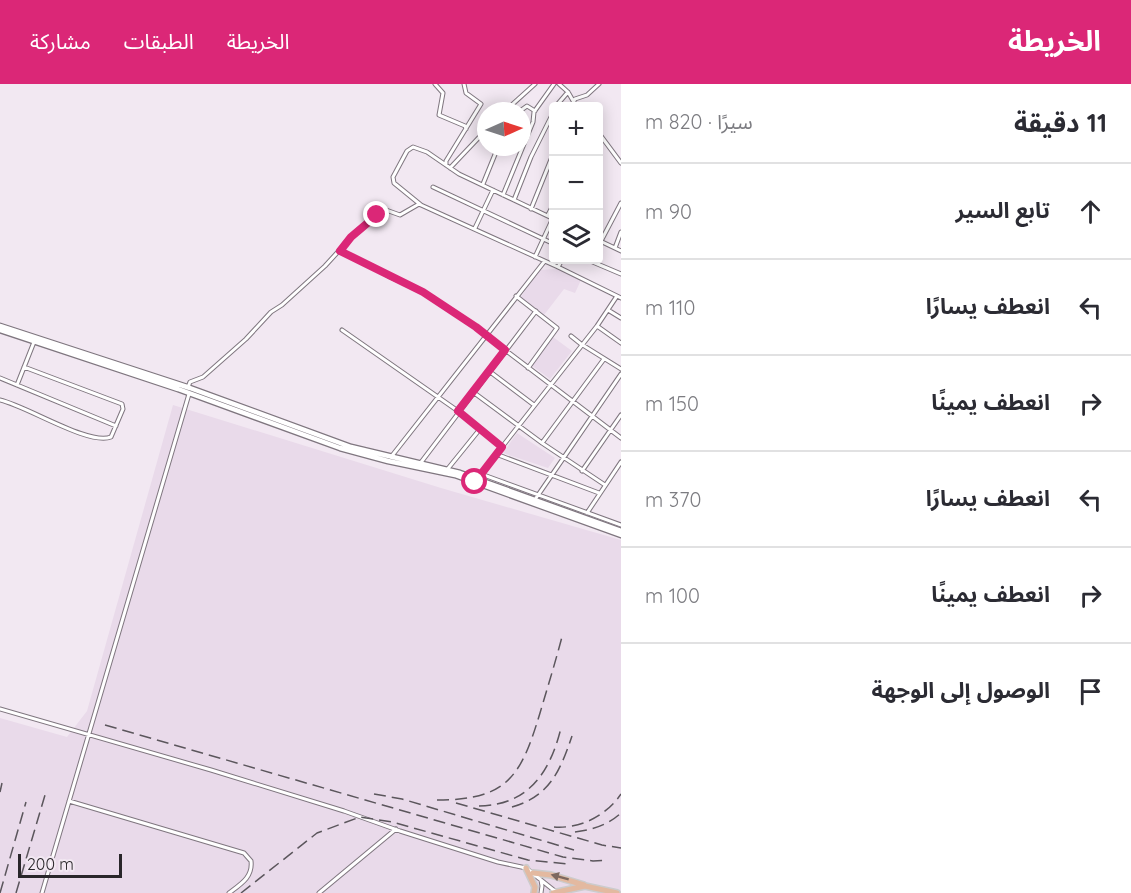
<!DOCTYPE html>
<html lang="ar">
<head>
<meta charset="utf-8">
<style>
  body { margin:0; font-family:Quicksand,"Noto Sans Arabic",sans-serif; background:#f2f2f3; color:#2b2b33; direction:rtl }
  .controls { position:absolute; right:18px; top:18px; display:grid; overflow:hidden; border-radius:6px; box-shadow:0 3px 15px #0003 }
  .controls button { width:54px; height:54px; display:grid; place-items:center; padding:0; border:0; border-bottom:2px solid #e1e1e2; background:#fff; color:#2b2b33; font:30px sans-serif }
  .compass { position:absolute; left:477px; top:18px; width:54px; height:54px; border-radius:50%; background:#fff; box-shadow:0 3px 15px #0003; rotate:87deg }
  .scale { position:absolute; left:18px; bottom:15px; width:104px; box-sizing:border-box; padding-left:6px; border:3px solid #29262a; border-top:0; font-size:16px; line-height:21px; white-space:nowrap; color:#29262a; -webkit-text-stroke:4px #f2e8f2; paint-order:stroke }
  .stop { position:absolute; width:18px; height:18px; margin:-14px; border:4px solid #db2777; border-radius:50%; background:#fff }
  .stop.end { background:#db2777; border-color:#fff; box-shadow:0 2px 6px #0008 }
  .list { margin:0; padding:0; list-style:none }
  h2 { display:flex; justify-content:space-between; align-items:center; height:78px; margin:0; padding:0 24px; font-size:26px }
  h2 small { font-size:20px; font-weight:400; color:#7c7c81 }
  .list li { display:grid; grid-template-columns:39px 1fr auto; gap:18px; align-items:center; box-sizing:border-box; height:96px; padding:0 24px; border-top:2px solid #e1e1e2 }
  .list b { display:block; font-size:22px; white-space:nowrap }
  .list em { font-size:20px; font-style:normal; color:#7c7c81 }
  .icon { flex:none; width:33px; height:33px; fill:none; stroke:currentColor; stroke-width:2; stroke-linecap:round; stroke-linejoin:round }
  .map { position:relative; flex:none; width:621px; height:809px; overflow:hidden; direction:ltr }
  header { display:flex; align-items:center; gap:36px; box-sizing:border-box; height:84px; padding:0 30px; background:#db2777; color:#fff }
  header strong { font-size:28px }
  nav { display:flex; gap:33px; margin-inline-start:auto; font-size:21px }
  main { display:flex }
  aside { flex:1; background:#fff }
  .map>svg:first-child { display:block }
  .built { fill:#e9daea }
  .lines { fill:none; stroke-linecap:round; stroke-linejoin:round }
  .street-casing { stroke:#7f767f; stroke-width:5 }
  .secondary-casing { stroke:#7f767f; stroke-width:7 }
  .primary-casing { stroke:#cccbcc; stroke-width:8 }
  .street { stroke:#fff; stroke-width:3 }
  .secondary { stroke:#fff; stroke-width:4.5 }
  .primary { stroke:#e3b9a0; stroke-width:5 }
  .rail { stroke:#5b565c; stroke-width:1.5; stroke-dasharray:12 6; stroke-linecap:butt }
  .oneway { fill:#7d685f }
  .route { stroke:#db2777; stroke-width:8 }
</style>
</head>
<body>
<header>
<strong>الخريطة</strong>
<nav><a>الخريطة</a><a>الطبقات</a><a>مشاركة</a></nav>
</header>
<main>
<aside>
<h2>11 دقيقة<small>سيرًا · 820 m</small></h2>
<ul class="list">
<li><svg class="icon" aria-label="ahead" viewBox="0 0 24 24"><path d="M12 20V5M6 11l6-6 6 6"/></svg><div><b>تابع السير</b></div><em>90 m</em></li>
<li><svg class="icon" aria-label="left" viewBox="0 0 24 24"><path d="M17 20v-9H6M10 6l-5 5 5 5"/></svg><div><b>انعطف يسارًا</b></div><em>110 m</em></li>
<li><svg class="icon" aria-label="right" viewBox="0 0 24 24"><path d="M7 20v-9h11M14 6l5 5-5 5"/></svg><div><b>انعطف يمينًا</b></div><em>150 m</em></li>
<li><svg class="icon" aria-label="left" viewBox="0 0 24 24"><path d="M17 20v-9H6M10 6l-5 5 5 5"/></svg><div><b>انعطف يسارًا</b></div><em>370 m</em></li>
<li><svg class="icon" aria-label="right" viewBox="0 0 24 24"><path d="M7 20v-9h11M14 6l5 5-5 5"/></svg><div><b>انعطف يمينًا</b></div><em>100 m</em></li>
<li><svg class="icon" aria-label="arrive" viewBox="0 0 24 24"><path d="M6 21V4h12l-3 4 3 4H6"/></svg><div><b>الوصول إلى الوجهة</b></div></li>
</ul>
</aside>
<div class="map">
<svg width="621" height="809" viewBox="0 0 621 809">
  <rect width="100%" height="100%" fill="#f2e8f2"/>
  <path class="built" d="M 558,185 L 581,196 L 575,209 L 564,205 L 544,231 L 521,213 L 539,186 Z
    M 553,253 L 572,267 L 550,295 L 531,281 Z
    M 173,321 L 441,404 L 621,456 L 621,809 L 0,809 L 0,634 L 67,653 L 87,627 Z
    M 517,349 L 555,374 L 548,384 L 503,369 Z"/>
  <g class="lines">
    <g class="street-casing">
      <path id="street" d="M 435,0 L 443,9 L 439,31 L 465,42 L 466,45
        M 559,0 L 568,8 L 576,22
        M 574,17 L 575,15 L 587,11 L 599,0
        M 556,22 L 568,8
        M 505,27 L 535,0
        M 520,27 L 527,22 L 535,27
        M 598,48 L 621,79
        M 446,81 L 446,77 L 481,20 L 466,9 L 464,0
        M 450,84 L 486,46
        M 483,100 L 498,63
        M 433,103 L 554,160
        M 503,111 L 533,38 L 534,28 L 554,0
        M 514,116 L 531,73 L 554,27
        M 531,125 L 554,68
        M 548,131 L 554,119
        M 554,135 L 459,90 L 427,68 L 413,63 L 407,67 L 393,93 L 394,99 L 421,121 L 558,183 L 621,214
        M 475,144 L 493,106
        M 598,156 L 621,167
        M 601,157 L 621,119
        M 615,164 L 621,148
        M 340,167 L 372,182 L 390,193 L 419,206 L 467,237 L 621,354
        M 535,173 L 553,134
        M 588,176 L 621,190
        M 558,183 L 562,176
        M 516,212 L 557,244 L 528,284
        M 608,226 L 621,234
        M 597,242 L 621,259
        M 342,246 L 458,327 L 502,363
        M 571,252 L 581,260 L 621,285
        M 489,287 L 534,321
        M 0,294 L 116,342
        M 17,301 L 34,258
        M 188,303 L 190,298 L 203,293 L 246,255 L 271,228 L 282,221 L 325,182 L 358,146 L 377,131 L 386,126 L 400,131 L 419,120
        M 473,308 L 542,359 L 605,401
        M 0,316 C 27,322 89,362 111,353 L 123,325 L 122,320 L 24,283
        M 542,359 L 604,275
        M 496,370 L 599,409
        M 391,373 L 544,178
        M 419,381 L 536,227
        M 446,387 L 480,345
        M 582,387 L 621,331
        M 481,390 L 621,441
        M 476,396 L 597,242 L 617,212
        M 534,417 L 621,290
        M 587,429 L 621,378
        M 0,625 L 211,686 L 344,727 L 400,747 L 498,778 L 526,784 L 556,808
        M 69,717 L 244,769 L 251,777 C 253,793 241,800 229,809
        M 42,809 L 189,310
        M 319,809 L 396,745
        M 541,809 L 542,802 L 541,796"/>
    </g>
    <g class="secondary-casing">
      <path id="secondary" d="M 0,242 L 190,304 L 351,363 L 460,389 L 621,447
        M 0,246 L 178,305 L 340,364 L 388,377 L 455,391 L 621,451"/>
    </g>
    <g class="primary-casing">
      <path id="primary" d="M 526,784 L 535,803 L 534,809
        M 533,789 L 551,791 L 584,801
        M 553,809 L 585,802 L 617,809"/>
    </g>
    <use href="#street" class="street"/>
    <use href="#secondary" class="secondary"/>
    <use href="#primary" class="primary"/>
    <path class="rail" d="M 105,641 L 563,773 L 593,777 L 608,776
      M 0,708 L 2,699
      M 374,710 L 402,715 L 574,766
      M 437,716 C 508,716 521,692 540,629 C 548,602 556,576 563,549
      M 456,719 L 602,761 L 621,764
      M 479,722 C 529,721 550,688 561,644
      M 512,723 C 550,712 560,687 572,652
      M 554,743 C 580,745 606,732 621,710
      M 575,748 C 592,746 608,741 621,729
      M 0,809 L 26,718
      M 16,809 L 45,711
      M 241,809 L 317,749 L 360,733 L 392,738 L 528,776 L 568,780"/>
  </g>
  <defs><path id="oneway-solid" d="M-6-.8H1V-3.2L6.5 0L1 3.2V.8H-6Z" transform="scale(1.5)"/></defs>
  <use class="oneway" href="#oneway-solid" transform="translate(560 793) rotate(-165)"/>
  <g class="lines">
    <path class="route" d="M 377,131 L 351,153 L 340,167 L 423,208 L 476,243 L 505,266 L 458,327 L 502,363 L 475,398"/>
  </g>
</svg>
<div class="controls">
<button>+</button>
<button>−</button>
<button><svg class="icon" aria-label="layers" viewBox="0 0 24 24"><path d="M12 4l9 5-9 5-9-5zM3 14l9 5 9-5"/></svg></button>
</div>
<svg class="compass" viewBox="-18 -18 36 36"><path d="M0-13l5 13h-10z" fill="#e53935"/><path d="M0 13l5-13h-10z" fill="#7c7c81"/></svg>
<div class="scale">200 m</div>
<div class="stop" style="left:475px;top:398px"></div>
<div class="stop end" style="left:377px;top:131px"></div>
</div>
</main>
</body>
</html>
